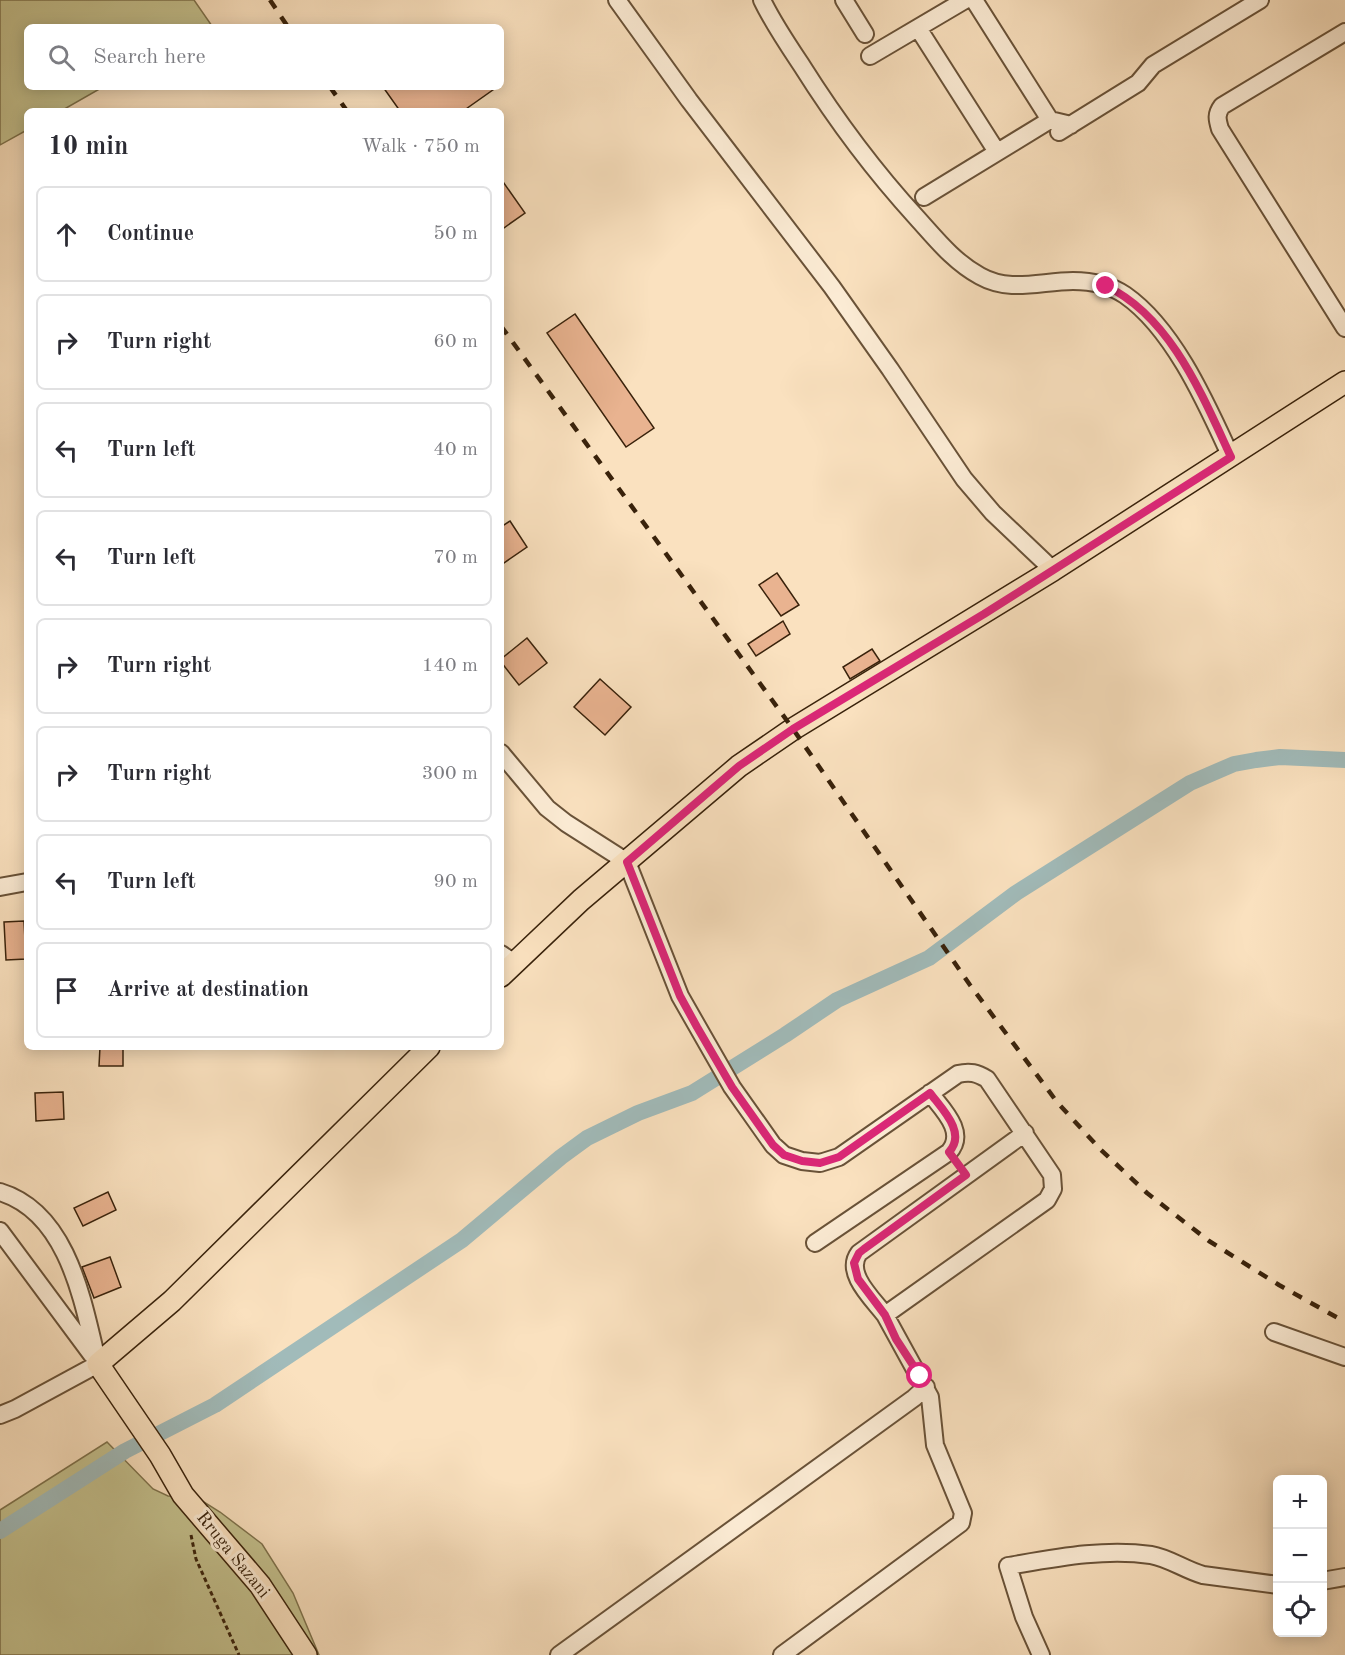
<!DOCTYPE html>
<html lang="en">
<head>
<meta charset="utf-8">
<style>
  body { margin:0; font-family:"Old Standard TT",serif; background:#f2f2f3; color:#2b2b33 }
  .controls { position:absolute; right:18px; bottom:18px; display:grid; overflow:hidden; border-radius:9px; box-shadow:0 3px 15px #0003 }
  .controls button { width:54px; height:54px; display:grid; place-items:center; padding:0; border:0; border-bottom:2px solid #e1e1e2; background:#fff; color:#2b2b33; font:30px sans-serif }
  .stop { position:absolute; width:18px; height:18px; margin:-14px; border:4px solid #db2777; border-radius:50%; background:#fff }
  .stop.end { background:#db2777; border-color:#fff; box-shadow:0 2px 6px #0008 }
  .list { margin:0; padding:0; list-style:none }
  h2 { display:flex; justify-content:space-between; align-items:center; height:78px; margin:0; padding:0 24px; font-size:26px }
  h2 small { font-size:20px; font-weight:400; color:#7c7c81 }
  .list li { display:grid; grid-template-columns:39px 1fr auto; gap:18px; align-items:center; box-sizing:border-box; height:96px; margin:0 12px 12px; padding:0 12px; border:2px solid #e1e1e2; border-radius:9px }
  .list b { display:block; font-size:22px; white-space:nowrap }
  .list em { font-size:20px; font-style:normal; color:#7c7c81 }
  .icon { flex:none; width:33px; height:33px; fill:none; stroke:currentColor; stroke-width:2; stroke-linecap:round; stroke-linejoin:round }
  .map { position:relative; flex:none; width:1345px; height:1655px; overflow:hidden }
  .search { position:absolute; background:#fff; box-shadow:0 3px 15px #0003; left:24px; top:24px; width:480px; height:66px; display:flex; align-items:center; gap:15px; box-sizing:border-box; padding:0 21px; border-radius:9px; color:#7c7c81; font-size:22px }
  .panel { position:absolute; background:#fff; box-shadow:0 3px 15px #0003; left:24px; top:108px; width:480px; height:942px; border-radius:9px }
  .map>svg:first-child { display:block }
  .green { fill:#c4c18e; stroke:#7e724c; stroke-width:1.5 }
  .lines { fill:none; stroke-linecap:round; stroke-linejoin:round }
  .canal { stroke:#a1bbba; stroke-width:16 }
  .building { fill:#e9b390; stroke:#39220b; stroke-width:1.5 }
  .minor-casing { stroke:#695238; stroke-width:20 }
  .major-casing { stroke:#39220b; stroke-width:24 }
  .path { stroke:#39220b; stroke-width:3; stroke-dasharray:4.5 3; stroke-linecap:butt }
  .minor { stroke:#fcecd5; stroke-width:16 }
  .major { stroke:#fae1bf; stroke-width:21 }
  .rail { stroke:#39220b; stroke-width:4.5; stroke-dasharray:10 10; stroke-linecap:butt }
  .route { stroke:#db2777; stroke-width:8 }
  .labels { text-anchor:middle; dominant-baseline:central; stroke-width:6; stroke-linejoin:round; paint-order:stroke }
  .street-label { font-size:18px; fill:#39220b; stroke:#fcecd5 }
</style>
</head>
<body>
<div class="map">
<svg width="1345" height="1655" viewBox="0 0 1345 1655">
  <rect width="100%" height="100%" fill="#fae1bf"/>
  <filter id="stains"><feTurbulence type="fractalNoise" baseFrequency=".00333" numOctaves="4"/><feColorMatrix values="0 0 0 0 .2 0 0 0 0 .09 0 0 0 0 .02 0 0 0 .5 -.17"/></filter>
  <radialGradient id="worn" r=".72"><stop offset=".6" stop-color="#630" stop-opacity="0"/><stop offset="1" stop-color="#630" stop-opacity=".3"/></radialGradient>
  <path class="green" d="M 0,0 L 194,0 L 212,26 L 27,27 L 27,87 L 103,87 L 61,111 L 27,111 L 27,130 L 0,145 Z
    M 107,1442 L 153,1489 L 168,1496 L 196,1497 L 220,1512 L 262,1544 L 293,1593 L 319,1655 L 0,1655 L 0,1510 Z"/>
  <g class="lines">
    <path class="canal" d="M 0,1531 L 125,1451 L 215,1405 L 462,1240 L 561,1157 L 587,1138 L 638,1113 L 692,1093 L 785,1035 L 837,1000 L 929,958 L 1016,893 L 1190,783 L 1234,764 L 1256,760 L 1280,757 L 1345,760"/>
  </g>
  <path class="building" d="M 383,87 L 497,87 L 463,111 L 400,111 Z
    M 501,179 L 525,213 L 501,230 Z
    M 575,314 L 654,428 L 626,447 L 547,333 Z
    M 510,521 L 527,547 L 501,565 L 501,527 Z
    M 777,573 L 799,605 L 781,616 L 759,585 Z
    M 783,621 L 790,634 L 756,656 L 748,644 Z
    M 527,638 L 547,663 L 519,685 L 501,662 L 501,659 Z
    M 872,649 L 880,661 L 850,679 L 843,667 Z
    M 600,679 L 631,707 L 605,735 L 574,707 Z
    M 24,921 L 26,959 L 6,960 L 4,922 Z
    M 100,1047 L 123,1047 L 123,1066 L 99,1066 Z
    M 63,1092 L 64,1119 L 36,1121 L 35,1093 Z
    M 108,1192 L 116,1210 L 83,1226 L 74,1208 Z
    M 110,1257 L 121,1287 L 94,1298 L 82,1267 Z"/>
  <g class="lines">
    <g class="minor-casing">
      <path id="minor" d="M 617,0 L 689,100 L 832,287 L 890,369 L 964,479 L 993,513 L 1053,570
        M 762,0 C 773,23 788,45 802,66 C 836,120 874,171 917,218 C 936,239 954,262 980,276 C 1010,293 1041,281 1073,281 C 1091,281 1110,285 1125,295 C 1174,329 1207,405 1231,457
        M 844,0 L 865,34
        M 974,0 L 1050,120
        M 918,28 L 997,152
        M 1345,32 L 1222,106 C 1216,114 1217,119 1220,129 L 1345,328
        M 870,56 L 965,0
        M 1059,132 L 1138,83 L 1153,65 L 1260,0
        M 924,197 L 1050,120 L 1071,125
        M 501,753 L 547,808 L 566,823 L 627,862 L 680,996 L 732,1087 L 773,1145 L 784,1155 L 802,1161 L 820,1163 L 839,1157 L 958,1074 C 970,1071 977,1073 987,1079 L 1052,1175 L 1053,1189 L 1047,1200 L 885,1315 L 930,1397 L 935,1445 L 963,1513 L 961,1523 L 782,1655
        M 0,887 L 27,882
        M 501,954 L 514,963
        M 0,1192 C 69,1213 83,1303 98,1364
        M 0,1231 L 92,1355
        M 815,1243 L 949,1152 C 967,1132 942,1109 930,1093
        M 885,1315 C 873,1299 844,1273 859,1253 L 1025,1133
        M 1274,1332 L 1345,1357
        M 0,1415 L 15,1409 L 98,1364
        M 1322,1581 L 1345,1577
        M 559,1655 L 914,1398 L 926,1387
        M 1041,1655 L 1024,1617 L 1008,1566 C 1055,1558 1104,1548 1151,1555 C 1169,1558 1185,1570 1203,1575 L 1278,1585"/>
    </g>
    <g class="major-casing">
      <path id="major" d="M 501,976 L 581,900 L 739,766 L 793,729 L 1053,570 L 1345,382
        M 306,1655 L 260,1585 L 183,1495 L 160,1455 L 98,1364 L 172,1301 L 429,1047"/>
    </g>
    <path class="path" d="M 191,1535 L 196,1559 L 239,1655"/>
    <use href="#minor" class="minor"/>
    <use href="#major" class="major"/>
    <path class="rail" d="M 270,0 L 288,27
      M 330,87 L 347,111
      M 501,326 L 793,729 L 970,985 L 1057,1102 L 1100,1149 L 1147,1193 L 1209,1241 L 1279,1285 L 1345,1322"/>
  </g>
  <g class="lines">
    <path class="route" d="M 920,1376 L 896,1339 L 885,1315 L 858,1279 L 854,1263 L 859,1253 L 864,1249 L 966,1175 L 949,1152 C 967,1133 942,1109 930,1093 L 839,1157 L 820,1163 L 802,1161 L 784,1155 L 773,1145 L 732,1087 L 697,1027 L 680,996 L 627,862 L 739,766 L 793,729 L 984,614 L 1231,457 C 1202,395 1171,317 1106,286"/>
  </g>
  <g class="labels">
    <g class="street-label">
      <text transform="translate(233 1555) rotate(51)">Rruga Sazani</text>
    </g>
  </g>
  <rect width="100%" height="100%" filter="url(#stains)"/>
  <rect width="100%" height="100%" fill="url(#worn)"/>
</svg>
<div class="controls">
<button>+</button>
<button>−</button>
<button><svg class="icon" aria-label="locate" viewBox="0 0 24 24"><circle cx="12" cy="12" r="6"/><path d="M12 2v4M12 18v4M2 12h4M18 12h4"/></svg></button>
</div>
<div class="stop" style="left:920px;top:1376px"></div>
<div class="stop end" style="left:1106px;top:286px"></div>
<div class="search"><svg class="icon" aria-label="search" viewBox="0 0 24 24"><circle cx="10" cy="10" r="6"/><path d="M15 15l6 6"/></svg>Search here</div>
<section class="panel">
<h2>10 min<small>Walk · 750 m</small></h2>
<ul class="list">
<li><svg class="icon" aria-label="ahead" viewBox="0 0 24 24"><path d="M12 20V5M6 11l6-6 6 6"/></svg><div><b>Continue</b></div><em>50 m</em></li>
<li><svg class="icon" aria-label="right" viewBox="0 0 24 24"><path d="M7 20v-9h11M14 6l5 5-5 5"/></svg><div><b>Turn right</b></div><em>60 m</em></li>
<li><svg class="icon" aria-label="left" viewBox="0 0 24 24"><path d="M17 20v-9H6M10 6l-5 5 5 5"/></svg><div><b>Turn left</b></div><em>40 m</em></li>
<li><svg class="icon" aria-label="left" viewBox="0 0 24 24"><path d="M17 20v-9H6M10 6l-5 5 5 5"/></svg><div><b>Turn left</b></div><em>70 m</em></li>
<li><svg class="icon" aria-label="right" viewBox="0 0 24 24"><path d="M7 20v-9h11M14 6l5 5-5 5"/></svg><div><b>Turn right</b></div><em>140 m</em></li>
<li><svg class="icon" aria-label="right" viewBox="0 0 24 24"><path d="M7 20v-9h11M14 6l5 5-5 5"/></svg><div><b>Turn right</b></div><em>300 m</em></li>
<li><svg class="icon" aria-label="left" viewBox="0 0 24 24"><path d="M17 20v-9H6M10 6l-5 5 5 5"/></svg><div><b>Turn left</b></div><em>90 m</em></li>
<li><svg class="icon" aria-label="arrive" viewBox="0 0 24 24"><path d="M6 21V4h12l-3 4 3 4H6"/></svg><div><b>Arrive at destination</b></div></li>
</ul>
</section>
</div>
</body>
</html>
